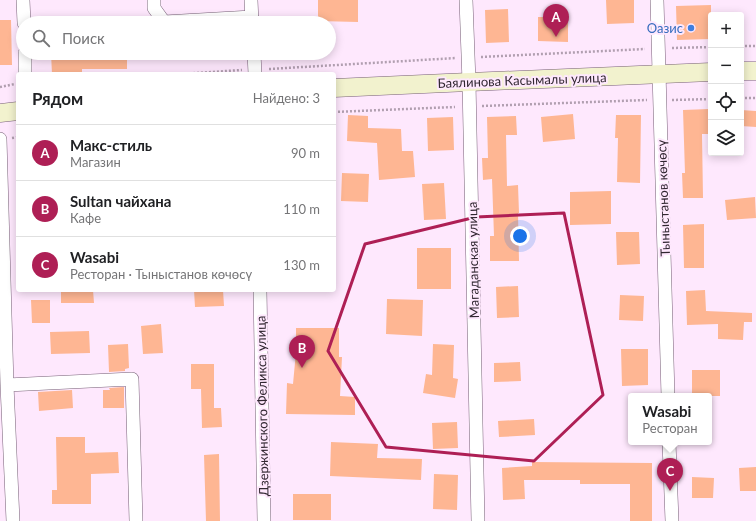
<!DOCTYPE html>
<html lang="ru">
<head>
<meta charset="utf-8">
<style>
  body { margin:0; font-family:Lato,sans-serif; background:#f6f6f6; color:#202124 }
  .controls { position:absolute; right:12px; top:12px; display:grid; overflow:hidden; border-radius:4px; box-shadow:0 2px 10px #0003 }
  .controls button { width:36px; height:36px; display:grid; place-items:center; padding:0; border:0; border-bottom:1px solid #e0e0e0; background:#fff; color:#202124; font:20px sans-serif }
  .you { position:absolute; left:520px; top:236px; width:14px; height:14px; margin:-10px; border:3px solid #fff; border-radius:50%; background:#1a73e8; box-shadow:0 0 0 6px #1a73e833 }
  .badge { display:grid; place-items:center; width:26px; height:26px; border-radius:50%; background:#ae1f55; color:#fff; font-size:13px; font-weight:700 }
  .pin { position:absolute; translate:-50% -33px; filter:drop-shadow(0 1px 2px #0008) }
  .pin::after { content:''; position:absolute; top:21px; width:14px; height:12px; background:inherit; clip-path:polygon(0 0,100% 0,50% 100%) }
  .popup { position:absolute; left:628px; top:393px; width:84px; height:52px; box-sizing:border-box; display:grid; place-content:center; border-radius:4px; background:#fff; filter:drop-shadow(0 1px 3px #0005); font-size:13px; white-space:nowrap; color:#757577 }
  .popup b { font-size:15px; color:#202124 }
  .popup::after { content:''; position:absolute; left:50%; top:100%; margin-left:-8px; border:8px solid transparent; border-top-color:#fff }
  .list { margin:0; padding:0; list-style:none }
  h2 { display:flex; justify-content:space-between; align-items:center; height:52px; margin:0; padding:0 16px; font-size:17px }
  h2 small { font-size:13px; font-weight:400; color:#757577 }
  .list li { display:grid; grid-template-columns:26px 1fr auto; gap:12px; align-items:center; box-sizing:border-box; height:56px; padding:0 16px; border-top:1px solid #e0e0e0 }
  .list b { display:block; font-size:15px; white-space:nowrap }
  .list p { margin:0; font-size:13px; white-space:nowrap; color:#757577 }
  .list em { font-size:13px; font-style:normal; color:#757577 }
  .icon { flex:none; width:22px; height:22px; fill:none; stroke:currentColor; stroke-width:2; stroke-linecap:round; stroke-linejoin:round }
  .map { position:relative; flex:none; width:756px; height:521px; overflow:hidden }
  .search { position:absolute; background:#fff; box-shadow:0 2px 10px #0003; left:16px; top:16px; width:320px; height:44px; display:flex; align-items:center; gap:10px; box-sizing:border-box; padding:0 14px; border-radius:22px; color:#757577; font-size:15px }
  .panel { position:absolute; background:#fff; box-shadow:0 2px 10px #0003; left:16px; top:72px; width:320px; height:220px; border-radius:4px }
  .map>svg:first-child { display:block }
  .building { fill:#feb693 }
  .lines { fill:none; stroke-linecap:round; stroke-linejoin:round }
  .minor-casing { stroke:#776077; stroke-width:14 }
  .secondary-casing { stroke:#776077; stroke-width:19 }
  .path { stroke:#b19fb0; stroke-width:2.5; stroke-dasharray:2 2; stroke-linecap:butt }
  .minor { stroke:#fff; stroke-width:13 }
  .secondary { stroke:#f2f2ce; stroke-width:18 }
  .marked { fill:none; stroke:#ae1f55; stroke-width:3; stroke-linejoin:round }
  .shop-dot { fill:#3f7fe0; stroke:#fee8fd; stroke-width:1.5 }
  .labels { text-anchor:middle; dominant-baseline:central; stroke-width:4; stroke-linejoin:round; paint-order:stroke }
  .shop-label { font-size:13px; fill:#366cbe; stroke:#fee8fd; text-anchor:end }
  .street-label { font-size:13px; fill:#312731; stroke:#fee8fd }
</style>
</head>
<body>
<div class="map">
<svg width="756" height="521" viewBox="0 0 756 521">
  <rect width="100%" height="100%" fill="#fee8fd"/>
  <path class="building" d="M 318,0 L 358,0 L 358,22 L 318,21 Z
    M 606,0 L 634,0 L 634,23 L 607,24 Z
    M 711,5 L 711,39 L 677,40 L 676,6 Z
    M 508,9 L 509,42 L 486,43 L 485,10 Z
    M 538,17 L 568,17 L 568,42 L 538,41 Z
    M 0,20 L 11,20 L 12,65 L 0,65 Z
    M 51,53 L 127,53 L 127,69 L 82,69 L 82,74 L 52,74 Z
    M 709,109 L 710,134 L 702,134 L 703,198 L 683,198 L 682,173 L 685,173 L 683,110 Z
    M 741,110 L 756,111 L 756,127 L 741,126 Z
    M 573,114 L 575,139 L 543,142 L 541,117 Z
    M 348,115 L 368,116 L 368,128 L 401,129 L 402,151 L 413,151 L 415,177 L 379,180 L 377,143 L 347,141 Z
    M 616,115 L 641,115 L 640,183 L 617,182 L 618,138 L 615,138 Z
    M 516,116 L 517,135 L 506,135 L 507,186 L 518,185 L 519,213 L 518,213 L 519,261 L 490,261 L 490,236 L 494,236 L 492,179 L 483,180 L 482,158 L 488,158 L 487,117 Z
    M 453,117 L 454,150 L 428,151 L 427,118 Z
    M 342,173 L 369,174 L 368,202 L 341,201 Z
    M 444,183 L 446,219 L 424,220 L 422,184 Z
    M 611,191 L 611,224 L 570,225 L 570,192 Z
    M 755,197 L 756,218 L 727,220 L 725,200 Z
    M 704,224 L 704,268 L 684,268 L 683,225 Z
    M 616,232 L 639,232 L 640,264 L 617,265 Z
    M 417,248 L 451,248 L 451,289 L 417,289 Z
    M 518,286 L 519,317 L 497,318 L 496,287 Z
    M 61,290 L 93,290 L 94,303 L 61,303 Z
    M 194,290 L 223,290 L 224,306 L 195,307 Z
    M 705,290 L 706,311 L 752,313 L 752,322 L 744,322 L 743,340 L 718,339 L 718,324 L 687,325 L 686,291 Z
    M 620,295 L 644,296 L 643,321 L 619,320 Z
    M 387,299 L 423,300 L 422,336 L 386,334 Z
    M 31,300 L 50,300 L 50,323 L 32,323 Z
    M 161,324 L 163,353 L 143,354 L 141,326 Z
    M 296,328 L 339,328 L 339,357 L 342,357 L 340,396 L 355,397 L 355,415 L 286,414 L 287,383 L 293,384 L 296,352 Z
    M 89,331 L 90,353 L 51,354 L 50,332 Z
    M 128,344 L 129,368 L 125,369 L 125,371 L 109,372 L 108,345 Z
    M 433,344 L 454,345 L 453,378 L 458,379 L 455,398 L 423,393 L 426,374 L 432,375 Z
    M 621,349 L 648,349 L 648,385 L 622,386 Z
    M 520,362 L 521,381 L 494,382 L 494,363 Z
    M 191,364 L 214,364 L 214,408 L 221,408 L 222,427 L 202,428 L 201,389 L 191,389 Z
    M 692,370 L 720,370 L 720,396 L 692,396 Z
    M 124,387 L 124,408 L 103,408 L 103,390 L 110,390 L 109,388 Z
    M 72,390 L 73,408 L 39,411 L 38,392 Z
    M 534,419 L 535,435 L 499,437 L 498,421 Z
    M 457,422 L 458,448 L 433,449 L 432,423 Z
    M 56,437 L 85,437 L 85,453 L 118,452 L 119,473 L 91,474 L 91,504 L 52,504 L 52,490 L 57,490 Z
    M 331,442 L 378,444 L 377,458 L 422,459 L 421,480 L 330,476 Z
    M 219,454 L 220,521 L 206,521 L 204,455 Z
    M 532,462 L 652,463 L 652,521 L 630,521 L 630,484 L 580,484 L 580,480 L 524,480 L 525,499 L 503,500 L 502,468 L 532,466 Z
    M 756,467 L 756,491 L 740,491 L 739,468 Z
    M 434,474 L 458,475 L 457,510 L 433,509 Z
    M 692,477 L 714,478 L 713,498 L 692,498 Z
    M 293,494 L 331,494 L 331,520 L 293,520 Z"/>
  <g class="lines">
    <g class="minor-casing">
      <path id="minor" d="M 23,0 L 24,23
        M 154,0 L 154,8 L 164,22 L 252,17
        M 251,0 L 252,23
        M 466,0 L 469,82 L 478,521
        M 657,0 L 668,396
        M 25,53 L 25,74
        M 254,53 L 255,74
        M 0,139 L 7,385 L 13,521
        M 260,290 L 264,521
        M 7,385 L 132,379 L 136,521
        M 669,442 L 672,521"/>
    </g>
    <g class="secondary-casing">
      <path id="secondary" d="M 741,71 L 756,71
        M 334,88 L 469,82 L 711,72
        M 0,113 L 18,111"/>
    </g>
    <path class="path" d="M 741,46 L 756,46
      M 672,48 L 711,47
      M 481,57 L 645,49
      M 269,69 L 456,58
      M 181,74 L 242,70
      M 0,87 L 15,84
      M 741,98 L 756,98
      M 672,100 L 711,99
      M 482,106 L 647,100
      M 334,112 L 455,107
      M 12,138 L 18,137"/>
    <use href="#minor" class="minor"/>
    <use href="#secondary" class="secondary"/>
  </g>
  <path class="marked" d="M 564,213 L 603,395 L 534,461 L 386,447 L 328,351 L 365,244 L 476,217 Z"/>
  <circle class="shop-dot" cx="691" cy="28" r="4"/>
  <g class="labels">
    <g class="shop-label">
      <text x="683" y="28">Оазис</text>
    </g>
    <g class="street-label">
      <text transform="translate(522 80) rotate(-2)">Баялинова Касымалы улица</text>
      <text transform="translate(663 198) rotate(-92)">Тыныстанов көчөсү</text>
      <text transform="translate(473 260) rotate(-91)">Магаданская улица</text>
      <text transform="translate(262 406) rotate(-91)">Дзержинского Феликса улица</text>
    </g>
  </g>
</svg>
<div class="controls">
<button>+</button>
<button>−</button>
<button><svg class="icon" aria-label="locate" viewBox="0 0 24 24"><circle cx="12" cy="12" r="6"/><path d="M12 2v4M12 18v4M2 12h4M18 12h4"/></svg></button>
<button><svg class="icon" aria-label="layers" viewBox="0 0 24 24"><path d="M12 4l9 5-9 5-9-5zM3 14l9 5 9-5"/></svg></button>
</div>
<div class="you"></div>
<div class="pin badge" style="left:556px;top:37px">A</div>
<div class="pin badge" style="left:302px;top:368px">B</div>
<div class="pin badge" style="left:670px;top:491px">C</div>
<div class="popup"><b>Wasabi</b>Ресторан</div>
<div class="search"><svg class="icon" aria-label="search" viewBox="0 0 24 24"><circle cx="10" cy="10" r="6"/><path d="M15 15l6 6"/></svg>Поиск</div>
<section class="panel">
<h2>Рядом<small>Найдено: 3</small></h2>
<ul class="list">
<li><span class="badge">A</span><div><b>Макс-стиль</b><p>Магазин</p></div><em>90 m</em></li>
<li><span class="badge">B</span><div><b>Sultan чайхана</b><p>Кафе</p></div><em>110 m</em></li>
<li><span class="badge">C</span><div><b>Wasabi</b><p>Ресторан · Тыныстанов көчөсү</p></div><em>130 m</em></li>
</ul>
</section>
</div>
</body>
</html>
